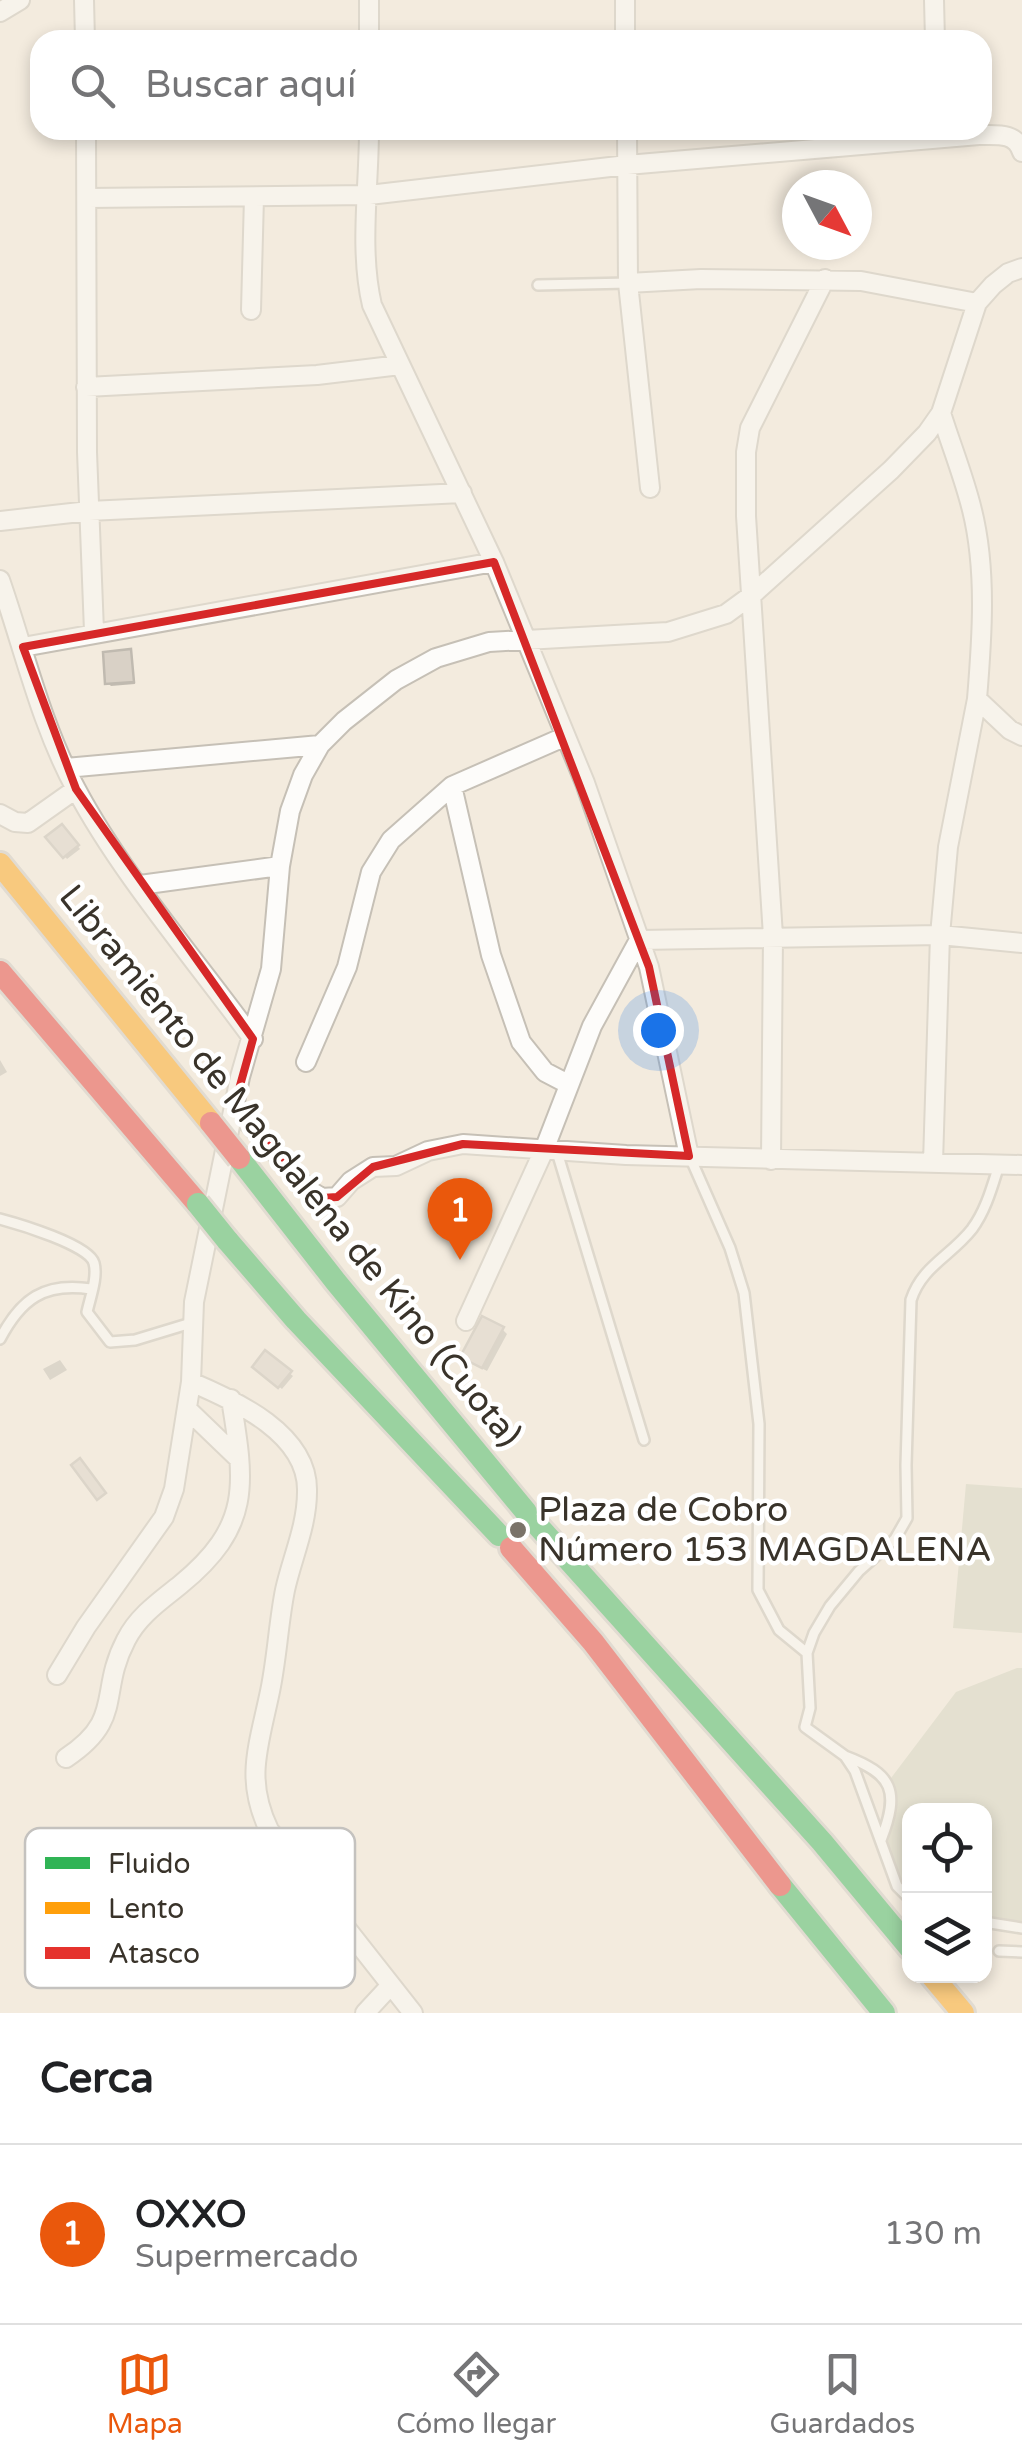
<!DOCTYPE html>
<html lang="es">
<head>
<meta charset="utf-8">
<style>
  body { margin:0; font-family:"Varela Round",sans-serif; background:#f2f2f2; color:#202124 }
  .controls { position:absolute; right:30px; bottom:30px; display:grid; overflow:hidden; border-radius:20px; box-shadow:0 5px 15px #0003 }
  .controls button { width:90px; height:90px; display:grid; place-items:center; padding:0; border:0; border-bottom:2px solid #e0e0e0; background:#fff; color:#202124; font:50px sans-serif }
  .compass { position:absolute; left:782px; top:170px; width:90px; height:90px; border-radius:50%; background:#fff; box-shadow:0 5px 15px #0003; rotate:131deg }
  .you { position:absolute; left:658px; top:1030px; width:35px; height:35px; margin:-25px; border:8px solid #fff; border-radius:50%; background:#1a73e8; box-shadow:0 0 0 15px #1a73e833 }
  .badge { display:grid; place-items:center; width:65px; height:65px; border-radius:50%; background:#ea580c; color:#fff; font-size:32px; font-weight:700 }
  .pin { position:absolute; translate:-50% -82px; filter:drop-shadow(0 2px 5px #0008) }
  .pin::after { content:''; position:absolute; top:52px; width:35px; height:30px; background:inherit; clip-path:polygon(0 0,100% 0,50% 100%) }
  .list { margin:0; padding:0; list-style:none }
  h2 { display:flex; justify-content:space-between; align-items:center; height:130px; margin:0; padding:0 40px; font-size:42px }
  h2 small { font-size:32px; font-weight:400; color:#757577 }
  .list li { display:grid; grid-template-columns:65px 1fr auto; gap:30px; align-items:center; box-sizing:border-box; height:180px; padding:0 40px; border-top:2px solid #e0e0e0 }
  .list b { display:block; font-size:38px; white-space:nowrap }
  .list p { margin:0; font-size:32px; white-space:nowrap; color:#757577 }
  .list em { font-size:32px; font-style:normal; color:#757577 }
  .icon { flex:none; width:55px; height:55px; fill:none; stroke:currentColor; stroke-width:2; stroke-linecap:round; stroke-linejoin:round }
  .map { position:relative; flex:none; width:1022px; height:2013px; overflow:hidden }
  .search { position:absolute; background:#fff; box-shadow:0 5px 15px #0003; left:30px; right:30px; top:30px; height:110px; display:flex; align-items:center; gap:25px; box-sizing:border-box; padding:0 35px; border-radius:30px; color:#757577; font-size:38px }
  .sheet { height:310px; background:#fff }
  nav { display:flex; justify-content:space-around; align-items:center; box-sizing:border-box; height:140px; border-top:2px solid #e0e0e0; background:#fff; font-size:28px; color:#757577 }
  nav a { display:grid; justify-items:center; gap:5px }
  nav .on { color:#ea580c }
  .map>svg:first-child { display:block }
  .green { fill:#d3d3be }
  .shadow { fill:#0003 }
  .building { fill:#d9d1c6; stroke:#c0bab0; stroke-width:2.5 }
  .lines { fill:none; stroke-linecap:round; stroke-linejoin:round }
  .lane-casing { stroke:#c6c0b6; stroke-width:14 }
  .street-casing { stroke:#c6c0b6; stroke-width:22 }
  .fast-casing { stroke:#ccc7c0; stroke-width:28 }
  .slow-casing { stroke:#ccc7c0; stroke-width:28 }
  .jam-casing { stroke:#ccc7c0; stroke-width:28 }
  .lane { stroke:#fdfcfa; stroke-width:9 }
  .street { stroke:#fdfcfa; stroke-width:18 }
  .fast { stroke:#30b455; stroke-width:22 }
  .slow { stroke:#ff9f0a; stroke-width:22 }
  .jam { stroke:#e5322d; stroke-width:22 }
  .fast-bridge-casing { stroke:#ccc7c0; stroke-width:28; stroke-linecap:butt }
  .jam-bridge-casing { stroke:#ccc7c0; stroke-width:28; stroke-linecap:butt }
  .fast-bridge { stroke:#30b455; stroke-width:22 }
  .jam-bridge { stroke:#e5322d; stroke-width:22 }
  .marked { fill:none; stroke:#d62828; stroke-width:8; stroke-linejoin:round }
  .poi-dot { fill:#7a7369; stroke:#fff; stroke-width:4 }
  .labels { text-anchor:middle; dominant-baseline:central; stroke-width:9; stroke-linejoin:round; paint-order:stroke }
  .street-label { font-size:35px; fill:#39332a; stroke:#fff }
  .poi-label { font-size:35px; fill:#39332a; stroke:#fff; text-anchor:start }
  .key { fill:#fff; stroke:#c4c2bf; stroke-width:2.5 }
  .key-label { font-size:28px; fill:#39332a }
</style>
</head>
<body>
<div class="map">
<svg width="1022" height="2013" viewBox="0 0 1022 2013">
  <rect width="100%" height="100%" fill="#f3ebde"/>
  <path class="green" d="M 966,1484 L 1022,1488 L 1022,1633 L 953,1628 Z
    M 1017,1668 L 1022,1668 L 1022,1922 L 985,1920 L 984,1810 L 910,1810 L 909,1891 L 886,1856 L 885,1786 L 956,1692 Z"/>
  <path class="shadow" d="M 130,652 L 135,684 L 111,686 L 108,683 Z
    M 62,827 L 80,849 L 67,859 L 49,837 Z
    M 0,1060 L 7,1072 L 0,1076 Z
    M 502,1329 L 507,1334 L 487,1371 L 468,1361 Z
    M 266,1354 L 293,1376 L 282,1389 L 255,1367 Z
    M 60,1360 L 67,1370 L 50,1380 L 43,1369 Z"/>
  <path class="building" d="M 131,649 L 134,682 L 105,684 L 103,652 Z
    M 62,824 L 79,845 L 63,858 L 45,837 Z
    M 482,1316 L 504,1327 L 482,1368 L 460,1357 Z
    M 265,1350 L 292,1371 L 278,1388 L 252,1367 Z
    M 80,1458 L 106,1493 L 97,1500 L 71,1465 Z"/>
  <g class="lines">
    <g class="lane-casing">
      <path id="lane" d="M 538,285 L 628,283
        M 557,1152 L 644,1440
        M 690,1157 L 730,1248 L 744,1293 L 759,1424 L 758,1590 L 779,1630 L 807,1653
        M 0,1219 C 19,1224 89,1245 94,1263 C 98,1277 90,1298 87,1312 L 110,1342 L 135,1340 L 191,1323
        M 0,1339 C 21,1299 44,1282 91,1289
        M 845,1756 C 893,1774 900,1791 881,1840
        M 910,1899 L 897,1886 L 855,1771 L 845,1756 L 805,1727 L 810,1708 L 807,1653 L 814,1633 L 830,1606 L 859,1571 L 895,1539 L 907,1518 L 906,1465 L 911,1300 C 922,1266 951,1256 972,1229 C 986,1210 992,1187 999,1165
        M 984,1922 L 1022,1928
        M 999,1951 L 1022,1952"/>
    </g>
    <g class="street-casing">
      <path id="street" d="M 84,0 L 85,40
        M 369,0 L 369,40
        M 625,0 L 625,40
        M 934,0 L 935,40
        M 0,12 L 20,0
        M 86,130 L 87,452 L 94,631
        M 369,130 C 369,187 359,250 372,305 L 494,562 L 585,783 L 649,967 L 689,1156
        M 627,130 L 628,283 L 650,488
        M 88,198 L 369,195 L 627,165 L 979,135 C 997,135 1016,132 1022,152
        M 628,283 L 701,279 L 861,281 L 977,303
        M 251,310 L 254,197
        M 86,387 L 317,375 L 400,365
        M 941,413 C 951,445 964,477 972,510 C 987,570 982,638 977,699 L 1010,730 L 1022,736
        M 0,521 L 89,511 L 462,493
        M 0,580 C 24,649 41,725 76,789 C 121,874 195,959 253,1039
        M 23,647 L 494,562
        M 66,768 L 320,745
        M 452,786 L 491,955 L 521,1042 L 545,1072 L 568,1084
        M 0,814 L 15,822 L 28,823 L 76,789
        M 140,885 L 280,866
        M 306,1062 L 347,967 L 371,872 L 391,840 L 452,786 L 564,737
        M 234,1107 L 309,1190 L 322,1198 L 337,1197 L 351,1181 L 373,1167 L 396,1166 L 428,1151 L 463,1144 L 626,1155 L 1022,1165
        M 771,1160 L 773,936 L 746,516 L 746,452 L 750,428 L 825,279
        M 933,1163 L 940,935 L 948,847 L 977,699
        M 466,1321 L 544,1150 L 592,1026 L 639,940 L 940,935 L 1022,943
        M 191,1382 C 236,1401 309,1434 307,1492 C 307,1526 292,1558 285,1590 C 278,1625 277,1661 269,1696 C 258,1748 245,1780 269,1830 L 413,2013
        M 187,1409 L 239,1459
        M 57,1675 L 86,1627 L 164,1517 L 174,1489 L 191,1382 L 194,1302 L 240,1077 L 271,969 L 280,866 L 290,811 L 303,775 L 320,745 L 344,721 L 396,680 L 436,658 L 489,642 L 668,632 L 726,614 L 752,595 L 891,470 L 927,433 L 941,413 L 977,303 L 993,285 L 1008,273 L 1022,268
        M 66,1758 C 125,1719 98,1693 126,1640 C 138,1616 160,1601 180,1585 C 252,1526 245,1485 231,1399
        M 365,2013 L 391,1985"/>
    </g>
    <g class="fast-casing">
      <path id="fast" d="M 239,1158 L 336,1282 L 526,1512
        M 227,1240 L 296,1320 L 499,1535
        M 538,1526 L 822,1842 L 910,1948
        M 780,1885 L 884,2013"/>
    </g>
    <g class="slow-casing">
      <path id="slow" d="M 0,864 L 211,1123
        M 932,1976 L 963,2013"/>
    </g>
    <g class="jam-casing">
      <path id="jam" d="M 0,972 L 198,1204
        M 511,1548 L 593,1642 L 780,1885"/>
    </g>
    <use href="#lane" class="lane"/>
    <use href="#street" class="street"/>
    <use href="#fast" class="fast"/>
    <use href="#slow" class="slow"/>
    <use href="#jam" class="jam"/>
    <g class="fast-bridge-casing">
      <path id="fast-bridge" d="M 198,1204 L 227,1240"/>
    </g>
    <g class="jam-bridge-casing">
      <path id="jam-bridge" d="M 211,1123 L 239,1158"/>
    </g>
    <use href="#fast-bridge" class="fast-bridge"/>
    <use href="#jam-bridge" class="jam-bridge"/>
  </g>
  <path d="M0 0H1022V2013H0ZM 494,562 L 649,967 L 689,1156 L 463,1144 L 373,1167 L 337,1197 L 322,1198 L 234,1107 L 253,1039 L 76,789 L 23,647 Z" fill="#f3ebde" fill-opacity=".55" fill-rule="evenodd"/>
  <path class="marked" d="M 494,562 L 649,967 L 689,1156 L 463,1144 L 373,1167 L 337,1197 L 322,1198 L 234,1107 L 253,1039 L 76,789 L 23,647 Z"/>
  <circle class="poi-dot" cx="518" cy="1530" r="10"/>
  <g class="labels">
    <g class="street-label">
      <text transform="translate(290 1166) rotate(51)">Libramiento de Magdalena de Kino (Cuota)</text>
    </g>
    <g class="poi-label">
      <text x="538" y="1510">Plaza de Cobro<tspan x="538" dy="40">Número 153 MAGDALENA</tspan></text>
    </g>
  </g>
  <rect x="25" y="1828" width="330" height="160" rx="15" class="key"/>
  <rect x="45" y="1857" width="45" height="12" fill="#30b455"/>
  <rect x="45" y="1902" width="45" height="12" fill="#ff9f0a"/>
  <rect x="45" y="1947" width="45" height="12" fill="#e5322d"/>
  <g class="key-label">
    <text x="108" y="1873">Fluido</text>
    <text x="108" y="1918">Lento</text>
    <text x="108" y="1963">Atasco</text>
  </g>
</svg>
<div class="controls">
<button><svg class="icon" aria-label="locate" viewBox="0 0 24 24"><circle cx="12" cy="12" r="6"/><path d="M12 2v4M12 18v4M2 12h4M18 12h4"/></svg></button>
<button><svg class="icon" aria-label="layers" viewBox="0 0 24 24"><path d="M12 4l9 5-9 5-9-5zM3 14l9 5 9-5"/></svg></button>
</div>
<svg class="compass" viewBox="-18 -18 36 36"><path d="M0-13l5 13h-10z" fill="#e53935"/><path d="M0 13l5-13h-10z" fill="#757577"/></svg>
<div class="you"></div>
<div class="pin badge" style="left:460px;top:1260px">1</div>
<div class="search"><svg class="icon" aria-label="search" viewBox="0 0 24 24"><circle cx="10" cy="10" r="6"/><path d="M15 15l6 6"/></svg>Buscar aquí</div>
</div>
<section class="sheet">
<h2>Cerca<small></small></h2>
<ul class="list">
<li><span class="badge">1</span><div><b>OXXO</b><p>Supermercado</p></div><em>130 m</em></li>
</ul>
</section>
<nav>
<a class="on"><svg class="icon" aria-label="map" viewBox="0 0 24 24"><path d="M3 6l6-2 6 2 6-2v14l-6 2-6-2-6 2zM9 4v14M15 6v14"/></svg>Mapa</a>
<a><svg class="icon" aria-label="directions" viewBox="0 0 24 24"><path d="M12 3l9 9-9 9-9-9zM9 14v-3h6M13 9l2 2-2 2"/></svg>Cómo llegar</a>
<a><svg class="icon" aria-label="saved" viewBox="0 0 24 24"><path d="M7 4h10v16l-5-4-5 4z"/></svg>Guardados</a>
</nav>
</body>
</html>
